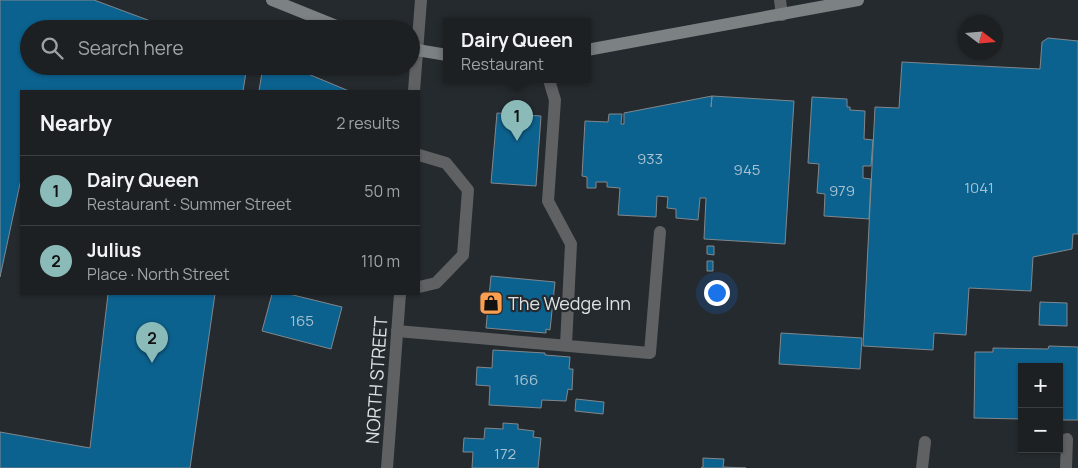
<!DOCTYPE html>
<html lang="en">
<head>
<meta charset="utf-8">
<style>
  body { margin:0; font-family:Manrope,sans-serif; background:#25282a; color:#f1f3f6 }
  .controls { position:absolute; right:15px; bottom:15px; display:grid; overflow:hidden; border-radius:0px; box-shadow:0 1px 4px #0004 }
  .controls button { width:45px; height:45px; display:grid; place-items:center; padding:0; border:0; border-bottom:1px solid #3a3e40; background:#1c2022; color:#f1f3f6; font:25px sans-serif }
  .compass { position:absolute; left:958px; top:15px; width:45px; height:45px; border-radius:50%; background:#1c2022; box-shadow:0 1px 4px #0004; rotate:106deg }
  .you { position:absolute; left:716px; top:292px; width:18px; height:18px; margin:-12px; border:4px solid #fff; border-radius:50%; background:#1a73e8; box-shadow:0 0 0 8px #1a73e833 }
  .badge { display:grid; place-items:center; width:32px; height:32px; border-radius:50%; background:#8bbbb9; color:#111; font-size:16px; font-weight:700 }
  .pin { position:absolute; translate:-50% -41px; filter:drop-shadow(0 1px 2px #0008) }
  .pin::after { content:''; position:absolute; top:26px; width:18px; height:15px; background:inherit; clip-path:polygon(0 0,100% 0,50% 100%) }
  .popup { position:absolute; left:443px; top:18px; width:148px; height:65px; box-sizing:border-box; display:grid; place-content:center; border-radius:0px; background:#1c2022; filter:drop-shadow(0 1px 4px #0005); font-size:16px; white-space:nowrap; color:#a0a3a5 }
  .popup b { font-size:19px; color:#f1f3f6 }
  .popup::after { content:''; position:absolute; left:50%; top:100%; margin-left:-10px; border:10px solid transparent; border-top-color:#1c2022 }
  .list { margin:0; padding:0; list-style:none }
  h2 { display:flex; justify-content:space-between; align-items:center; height:65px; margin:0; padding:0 20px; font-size:21px }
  h2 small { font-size:16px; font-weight:400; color:#a0a3a5 }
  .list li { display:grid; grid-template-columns:32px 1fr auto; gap:15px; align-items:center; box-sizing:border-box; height:70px; padding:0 20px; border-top:1px solid #3a3e40 }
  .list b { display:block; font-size:19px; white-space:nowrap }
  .list p { margin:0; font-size:16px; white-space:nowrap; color:#a0a3a5 }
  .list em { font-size:16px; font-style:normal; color:#a0a3a5 }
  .icon { flex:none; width:28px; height:28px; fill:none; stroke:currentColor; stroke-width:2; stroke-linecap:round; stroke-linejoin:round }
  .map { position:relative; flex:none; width:1078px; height:468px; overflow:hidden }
  .search { position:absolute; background:#1c2022; box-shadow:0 1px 4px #0004; left:20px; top:20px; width:400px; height:55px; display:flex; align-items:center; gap:12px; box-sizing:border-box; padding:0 18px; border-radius:28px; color:#a0a3a5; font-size:19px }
  .panel { position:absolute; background:#1c2022; box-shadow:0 1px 4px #0004; left:20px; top:90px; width:400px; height:205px; border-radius:0px }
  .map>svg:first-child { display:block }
  .building { fill:#0c628f; stroke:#81878c }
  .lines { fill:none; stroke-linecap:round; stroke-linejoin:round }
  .service { stroke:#5f6163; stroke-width:12 }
  .tertiary { stroke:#5f6163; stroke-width:12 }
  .secondary { stroke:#7c8184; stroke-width:12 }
  .labels { text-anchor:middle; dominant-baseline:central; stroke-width:4.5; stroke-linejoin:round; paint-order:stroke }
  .number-label { font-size:15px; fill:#aac2cf }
  .poi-label { font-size:18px; fill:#dee2e4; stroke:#252a2e; text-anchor:start }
  .street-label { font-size:18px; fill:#dee2e4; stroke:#252a2e }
</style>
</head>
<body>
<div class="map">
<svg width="1078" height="468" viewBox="0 0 1078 468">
  <rect width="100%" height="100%" fill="#252a2e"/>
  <path class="building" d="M 0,0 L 94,0 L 172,29 L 29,29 L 29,66 L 247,66 L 243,91 L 21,91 L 21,179 L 0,277 Z
    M 1048,38 L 1078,41 L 1078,234 L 1073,234 L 1072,249 L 1033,257 L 1031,291 L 969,288 L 966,335 L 934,333 L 933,350 L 863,346 L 875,107 L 899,108 L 902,62 L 1040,69 L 1042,42 Z
    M 263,66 L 289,66 L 349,91 L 259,91 Z
    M 712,96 L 794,101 L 785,244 L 704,239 L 706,198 L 700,198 L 698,220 L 676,218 L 676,209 L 667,208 L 668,197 L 657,196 L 656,217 L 618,215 L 620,188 L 607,187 L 607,182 L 596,182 L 596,188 L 587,188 L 587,177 L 582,176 L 585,121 L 608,122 L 609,114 L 622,114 L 621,124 L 624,124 L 624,113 L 712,96 L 711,107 Z
    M 812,97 L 847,99 L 847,107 L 850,107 L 850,110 L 865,111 L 864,139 L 873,140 L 871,166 L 863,166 L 863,178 L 871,179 L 869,219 L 824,216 L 825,194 L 817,193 L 819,164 L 808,163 Z
    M 497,113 L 541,116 L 536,186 L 491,183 Z
    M 707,246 L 714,246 L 714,255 L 707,254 Z
    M 707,261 L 713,261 L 713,271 L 707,271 Z
    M 491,276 L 555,282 L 550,330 L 546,329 L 546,333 L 486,328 Z
    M 108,294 L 215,294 L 190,468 L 0,468 L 0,432 L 90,448 Z
    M 272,294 L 289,294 L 342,307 L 331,349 L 262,331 Z
    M 1040,302 L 1067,303 L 1067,326 L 1039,325 Z
    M 781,333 L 862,338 L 860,369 L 779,364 Z
    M 1049,346 L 1078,347 L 1078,420 L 1059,420 L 1059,367 L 1022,367 L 1022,419 L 974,418 L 975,352 L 993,352 L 993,348 L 1048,349 Z
    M 493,350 L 545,353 L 545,355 L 570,357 L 569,369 L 573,369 L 572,390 L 568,389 L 566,401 L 542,400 L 541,408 L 489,405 L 490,386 L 476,385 L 477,367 L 492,368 Z
    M 576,399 L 604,402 L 603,414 L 575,411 Z
    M 503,423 L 518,424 L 518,429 L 534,431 L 533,437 L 541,438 L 538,468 L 472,468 L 473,452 L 463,452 L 464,438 L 484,439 L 485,428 L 503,429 Z
    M 703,458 L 724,459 L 723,467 L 746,468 L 701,468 L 703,467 Z"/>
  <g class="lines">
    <path class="service" d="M 780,0 L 782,15
      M 549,80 L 555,100 L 548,201 L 571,244 L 566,345
      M 419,155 L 446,163 L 468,190 L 463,255 L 436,283 L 419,287
      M 397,331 L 650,353 L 660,232
      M 922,468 L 925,442
      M 1066,468 L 1067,439"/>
    <path class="tertiary" d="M 414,91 L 421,0
      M 387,468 L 400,294"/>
    <path class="secondary" d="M 272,0 L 344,29
      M 411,49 L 447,55
      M 587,50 L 858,0"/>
  </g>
  <defs>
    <g id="shop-square" transform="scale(1.25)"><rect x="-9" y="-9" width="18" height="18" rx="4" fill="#fa9f4f" stroke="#252a2e"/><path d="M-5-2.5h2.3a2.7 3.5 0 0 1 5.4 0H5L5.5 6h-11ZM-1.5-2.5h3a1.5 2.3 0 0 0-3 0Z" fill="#111"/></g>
  </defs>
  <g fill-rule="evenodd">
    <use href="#shop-square" x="491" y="303"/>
  </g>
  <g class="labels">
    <g class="number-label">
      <text x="650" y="158">933</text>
      <text x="747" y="169">945</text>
      <text x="979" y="187">1041</text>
      <text x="842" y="190">979</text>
      <text x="302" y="320">165</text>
      <text x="526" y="379">166</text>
      <text x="505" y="453">172</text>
    </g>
    <g class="poi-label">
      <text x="508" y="303">The Wedge Inn</text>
    </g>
    <g class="street-label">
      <text transform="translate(376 380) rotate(-86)">NORTH STREET</text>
    </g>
  </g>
</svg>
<div class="controls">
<button>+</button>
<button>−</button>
</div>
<svg class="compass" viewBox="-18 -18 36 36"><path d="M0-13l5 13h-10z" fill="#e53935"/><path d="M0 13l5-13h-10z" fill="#a0a3a5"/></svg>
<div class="you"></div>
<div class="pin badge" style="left:517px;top:141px">1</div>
<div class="popup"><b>Dairy Queen</b>Restaurant</div>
<div class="pin badge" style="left:152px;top:363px">2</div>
<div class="search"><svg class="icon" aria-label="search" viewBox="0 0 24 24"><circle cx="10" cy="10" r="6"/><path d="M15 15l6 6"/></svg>Search here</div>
<section class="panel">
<h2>Nearby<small>2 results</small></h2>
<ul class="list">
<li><span class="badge">1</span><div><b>Dairy Queen</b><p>Restaurant · Summer Street</p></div><em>50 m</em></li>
<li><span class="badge">2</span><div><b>Julius</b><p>Place · North Street</p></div><em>110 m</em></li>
</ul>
</section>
</div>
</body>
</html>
